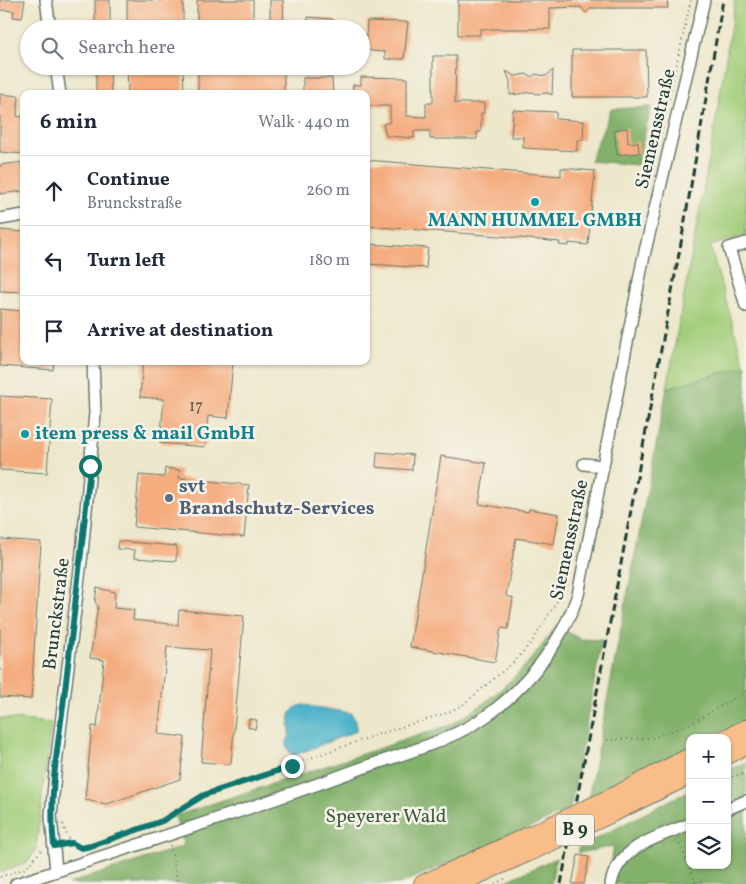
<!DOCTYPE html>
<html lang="en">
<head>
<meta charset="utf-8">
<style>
  body { margin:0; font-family:Vollkorn,serif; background:#f6f6f7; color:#1f2937 }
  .controls { position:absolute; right:15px; bottom:15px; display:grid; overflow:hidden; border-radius:10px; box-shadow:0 1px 4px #0004 }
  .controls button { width:45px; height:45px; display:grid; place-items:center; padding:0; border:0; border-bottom:1px solid #e0e1e3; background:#fff; color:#1f2937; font:25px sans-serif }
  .stop { position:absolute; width:15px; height:15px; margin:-11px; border:4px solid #0f766e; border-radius:50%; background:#fff }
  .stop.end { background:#0f766e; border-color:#fff; box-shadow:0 1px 5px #0008 }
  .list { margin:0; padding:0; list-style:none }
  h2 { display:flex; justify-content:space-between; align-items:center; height:65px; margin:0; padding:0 20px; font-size:21px }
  h2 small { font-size:16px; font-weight:400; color:#747a83 }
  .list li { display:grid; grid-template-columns:32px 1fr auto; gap:15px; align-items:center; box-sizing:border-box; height:70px; padding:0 20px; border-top:1px solid #e0e1e3 }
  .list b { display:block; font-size:19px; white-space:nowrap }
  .list p { margin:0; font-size:16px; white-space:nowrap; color:#747a83 }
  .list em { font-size:16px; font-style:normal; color:#747a83 }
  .icon { flex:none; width:28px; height:28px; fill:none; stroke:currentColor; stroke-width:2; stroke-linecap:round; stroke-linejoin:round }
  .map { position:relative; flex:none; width:746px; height:884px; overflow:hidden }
  .search { position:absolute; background:#fff; box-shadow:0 1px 4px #0004; left:20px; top:20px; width:350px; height:55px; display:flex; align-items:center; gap:12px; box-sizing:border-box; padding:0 18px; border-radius:28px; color:#747a83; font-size:19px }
  .panel { position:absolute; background:#fff; box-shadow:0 1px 4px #0004; left:20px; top:90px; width:350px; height:275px; border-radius:10px }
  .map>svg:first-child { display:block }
  .green { fill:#a3ce7a; stroke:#618657 }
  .forest { fill:#82b16a; stroke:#50774f }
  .water { fill:#4bb2ca; stroke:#35787f }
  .building { fill:#f5ad80 }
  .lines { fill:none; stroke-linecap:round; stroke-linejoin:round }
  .minor-casing { stroke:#677869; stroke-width:14 }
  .highway-casing { stroke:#677869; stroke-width:20 }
  .path { stroke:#677869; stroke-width:2; stroke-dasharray:1 4; stroke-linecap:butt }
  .minor { stroke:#fff; stroke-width:11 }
  .highway { stroke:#f8bd89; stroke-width:18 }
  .rail { stroke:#1f3d34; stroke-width:3; stroke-dasharray:8 4; stroke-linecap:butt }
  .highway-bridge-casing { stroke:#677869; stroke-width:20; stroke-linecap:butt }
  .highway-bridge { stroke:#f8bd89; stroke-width:18 }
  .route { stroke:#0f766e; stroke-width:6 }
  .culture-dot { fill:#0f9aa8; stroke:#f7f3e8; stroke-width:2 }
  .service-dot { fill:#5c6f8a; stroke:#f7f3e8; stroke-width:2 }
  .labels { text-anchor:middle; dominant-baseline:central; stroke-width:5; stroke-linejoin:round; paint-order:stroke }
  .number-label { font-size:16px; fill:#545947 }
  .shield { fill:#f7f3e8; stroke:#60746a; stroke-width:1 }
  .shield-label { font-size:18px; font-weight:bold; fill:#1f3d34 }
  .street-label { font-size:19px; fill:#1f3d34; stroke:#f7f3e8 }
  .culture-label { font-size:19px; font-weight:bold; fill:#0d838f; stroke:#f7f3e8 }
  .service-label { font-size:19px; font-weight:bold; fill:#4e5e75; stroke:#f7f3e8; text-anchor:start }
  .park-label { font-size:19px; fill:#395a42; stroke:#f7f3e8 }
</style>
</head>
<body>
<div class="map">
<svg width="746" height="884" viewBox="0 0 746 884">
  <rect width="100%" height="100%" fill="#f7f3e8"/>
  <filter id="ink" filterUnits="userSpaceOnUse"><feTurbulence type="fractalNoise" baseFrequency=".02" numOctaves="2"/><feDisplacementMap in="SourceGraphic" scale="10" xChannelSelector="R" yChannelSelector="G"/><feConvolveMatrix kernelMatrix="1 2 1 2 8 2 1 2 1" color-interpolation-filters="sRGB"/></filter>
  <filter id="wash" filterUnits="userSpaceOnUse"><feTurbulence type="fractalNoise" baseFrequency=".0096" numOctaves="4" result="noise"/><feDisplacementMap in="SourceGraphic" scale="20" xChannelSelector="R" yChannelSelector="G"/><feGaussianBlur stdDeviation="1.12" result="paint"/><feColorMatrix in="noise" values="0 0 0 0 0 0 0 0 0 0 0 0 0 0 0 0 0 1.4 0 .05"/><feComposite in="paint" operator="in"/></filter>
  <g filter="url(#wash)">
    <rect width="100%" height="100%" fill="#ede7cb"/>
    <path class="green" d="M 735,0 L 746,0 L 746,235 L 710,246 L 745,367 L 667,388 L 715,126 Z
      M 0,718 L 51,723 L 36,849 L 27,863 L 0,873 Z"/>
    <path class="forest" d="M 651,107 L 637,165 L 590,161 L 611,109 Z
      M 746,366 L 746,720 L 709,738 L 690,738 L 690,747 L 588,800 L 667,388 Z
      M 556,626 L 580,639 L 602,640 L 570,809 L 495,844 L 399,884 L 68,884 L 184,846 L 175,816 L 450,725 C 494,700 528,668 556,626 Z
      M 746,762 L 746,884 L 606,884 L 614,846 L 578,853 L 578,848 L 690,790 L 690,865 L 727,865 L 727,771 Z
      M 556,858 L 551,884 L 500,884 Z"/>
    <path class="water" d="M 303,705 L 351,713 L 356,721 L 356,731 L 295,755 L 290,753 L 286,745 C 287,741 290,736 290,732 C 289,720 287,708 303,705 Z"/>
    <g id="blocks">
      <path class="building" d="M 0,0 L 25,0 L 22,18 L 13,17 L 14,11 L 0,10 Z
        M 95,0 L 110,0 L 110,29 L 95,29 Z
        M 127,0 L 183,0 L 183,29 L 127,29 Z
        M 197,0 L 253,0 L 253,29 L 197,29 Z
        M 270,0 L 283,0 L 284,29 L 270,29 Z
        M 458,0 L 667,0 L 668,8 L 591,8 L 586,13 L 581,7 L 550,8 L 550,29 L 480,29 L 480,35 L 458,35 Z
        M 308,17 L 332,19 L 338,23 L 334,24 L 336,29 L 328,27 L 308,29 Z
        M 367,21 L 408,22 L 404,59 L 385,59 L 385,52 L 372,51 L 366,49 Z
        M 572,50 L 646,50 L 647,97 L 572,97 Z
        M 433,56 L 456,56 L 455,103 L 484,103 L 484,113 L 481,113 L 481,132 L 477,132 L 477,139 L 430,139 L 430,131 L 414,131 L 414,138 L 386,136 L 383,124 L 390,122 L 390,106 L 366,106 L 366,94 L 352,94 L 353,85 L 361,85 L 361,77 L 407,78 L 407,116 L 426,117 L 426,103 L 433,103 Z
        M 96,66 L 110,66 L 111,94 L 96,94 Z
        M 127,66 L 183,66 L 184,94 L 128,94 Z
        M 198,66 L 284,66 L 284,94 L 198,94 Z
        M 553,70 L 552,95 L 548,93 L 536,94 L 533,92 L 510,95 L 510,81 L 506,71 L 515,76 L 526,74 L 532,77 L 535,74 L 546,76 Z
        M 303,78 L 332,78 L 333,94 L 303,94 Z
        M 0,94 L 19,96 L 17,116 L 24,117 L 24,154 L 0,152 Z
        M 513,110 L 556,112 L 556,119 L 584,121 L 583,140 L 577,140 L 577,151 L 523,148 L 523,137 L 511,137 Z
        M 627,128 L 628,143 L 638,142 L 639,153 L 617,155 L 614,130 Z
        M 366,160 L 561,176 L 561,168 L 595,171 L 588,245 L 569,243 L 569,246 L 559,245 L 560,242 L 499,236 L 366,226 Z
        M 24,162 L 24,191 L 0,194 L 0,165 Z
        M 0,230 L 24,232 L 23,292 L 0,291 Z
        M 369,244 L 428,248 L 426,268 L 368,264 Z
        M 0,309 L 24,311 L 24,361 L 54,361 L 53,370 L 0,366 Z
        M 143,361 L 233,361 L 228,418 L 208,416 L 205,447 L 160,443 L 164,399 L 140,397 Z
        M 0,396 L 52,399 L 47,473 L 0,470 Z
        M 377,452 L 413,455 L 412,470 L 376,467 Z
        M 441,456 L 486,463 L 479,504 L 528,512 L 529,509 L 559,514 L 554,544 L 516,538 L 506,596 L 513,598 L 508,629 L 501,628 L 495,662 L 410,647 Z
        M 165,468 L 180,470 L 179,478 L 249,485 L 244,537 L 134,527 L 139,475 L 164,477 Z
        M 0,539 L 41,542 L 31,699 L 0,697 Z
        M 118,541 L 177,546 L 176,561 L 134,558 L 135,550 L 117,549 Z
        M 97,588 L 115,592 L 114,608 L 134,610 L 133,620 L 178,625 L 179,610 L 244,616 L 231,764 L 201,762 L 210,650 L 167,647 L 158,734 L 185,737 L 180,779 L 107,804 L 85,800 L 92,726 L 97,727 L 104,660 L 90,658 L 98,606 L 95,602 Z
        M 249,719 L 257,720 L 255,729 L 248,727 Z
        M 578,855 L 589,857 L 584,884 L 572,884 Z"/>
    </g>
  </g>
  <g filter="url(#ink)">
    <use href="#blocks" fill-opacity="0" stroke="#677869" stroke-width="1"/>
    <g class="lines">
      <g class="minor-casing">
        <path id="minor" d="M 46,0 L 50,29
          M 56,66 L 60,94
          M 0,219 L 24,215
          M 746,243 L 729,248 L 746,306
          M 584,464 L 603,466
          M 727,809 L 746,801
          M 56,871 L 51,816 L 56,764 L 82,553 L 95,413 L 93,361
          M 16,884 C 129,848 242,812 354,771 C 400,754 452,742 492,712 C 531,682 562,641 578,595 L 643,260 L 704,0
          M 611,884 C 618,846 658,837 690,824"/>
      </g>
      <g class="highway-casing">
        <path id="highway" d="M 727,738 L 746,729
          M 727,755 L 746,745
          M 613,797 L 690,757
          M 618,810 L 690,775
          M 423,884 L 531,835
          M 457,884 L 533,850"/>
      </g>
      <path class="path" d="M 660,138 L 691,0
        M 607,740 L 652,738 L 694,722 L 746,691
        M 727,778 L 746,773
        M 63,824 C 67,840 74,850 91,846 L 162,821 L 204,795 L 382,733 L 447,713 L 464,704 L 516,660 L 533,640 L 569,582
        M 678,840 L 696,884
        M 62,844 L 72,843
        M 170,845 L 178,884
        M 0,877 L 26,868 L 43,848
        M 495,884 L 508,877"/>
      <use href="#minor" class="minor"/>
      <use href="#highway" class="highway"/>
      <path class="rail" d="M 561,884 L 681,243 L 723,0"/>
      <g class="highway-bridge-casing">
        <path id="highway-bridge" d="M 531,835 L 613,797
          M 533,850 L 618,810"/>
      </g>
      <use href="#highway-bridge" class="highway-bridge"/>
    </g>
  </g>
  <g class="lines" filter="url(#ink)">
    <path class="route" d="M 90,466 C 83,541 74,615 65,690 C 59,741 48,794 54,846 L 72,843 L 81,848 L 91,846 L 162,821 L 204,795 L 292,766"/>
  </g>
  <g class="culture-dot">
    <circle cx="535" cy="202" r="5"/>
    <circle cx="25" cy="434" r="5"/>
  </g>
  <circle class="service-dot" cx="169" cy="498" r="5"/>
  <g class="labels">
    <g class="number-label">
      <text x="196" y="407">17</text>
    </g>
    <rect class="shield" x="556" y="814.5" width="38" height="31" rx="4"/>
    <g class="shield-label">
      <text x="575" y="830">B 9</text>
    </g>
    <g class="street-label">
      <text transform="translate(656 129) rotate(-77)">Siemensstraße</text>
      <text transform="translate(570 540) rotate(-78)">Siemensstraße</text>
      <text transform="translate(57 614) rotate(-83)">Brunckstraße</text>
    </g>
    <g class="culture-label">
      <text x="535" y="221">MANN HUMMEL GMBH</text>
      <text x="35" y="434" text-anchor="start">item press &amp; mail GmbH</text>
    </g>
    <g class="service-label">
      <text x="179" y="487">svt<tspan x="179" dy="22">Brandschutz-Services</tspan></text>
    </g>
    <g class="park-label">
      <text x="386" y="817">Speyerer Wald</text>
    </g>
  </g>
</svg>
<div class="controls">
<button>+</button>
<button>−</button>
<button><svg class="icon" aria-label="layers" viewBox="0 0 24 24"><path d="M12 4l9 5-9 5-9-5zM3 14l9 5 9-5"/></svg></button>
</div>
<div class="stop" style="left:90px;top:466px"></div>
<div class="stop end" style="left:292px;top:766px"></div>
<div class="search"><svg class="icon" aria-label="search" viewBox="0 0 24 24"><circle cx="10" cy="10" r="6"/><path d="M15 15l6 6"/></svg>Search here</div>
<section class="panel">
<h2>6 min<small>Walk · 440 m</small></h2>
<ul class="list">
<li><svg class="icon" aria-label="ahead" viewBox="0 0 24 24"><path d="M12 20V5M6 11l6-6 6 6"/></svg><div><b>Continue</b><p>Brunckstraße</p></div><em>260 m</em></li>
<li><svg class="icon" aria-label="left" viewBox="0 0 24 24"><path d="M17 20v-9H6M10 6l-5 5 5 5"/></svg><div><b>Turn left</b></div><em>180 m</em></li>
<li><svg class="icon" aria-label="arrive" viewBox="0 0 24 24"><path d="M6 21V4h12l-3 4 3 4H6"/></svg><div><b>Arrive at destination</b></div></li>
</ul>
</section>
</div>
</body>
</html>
